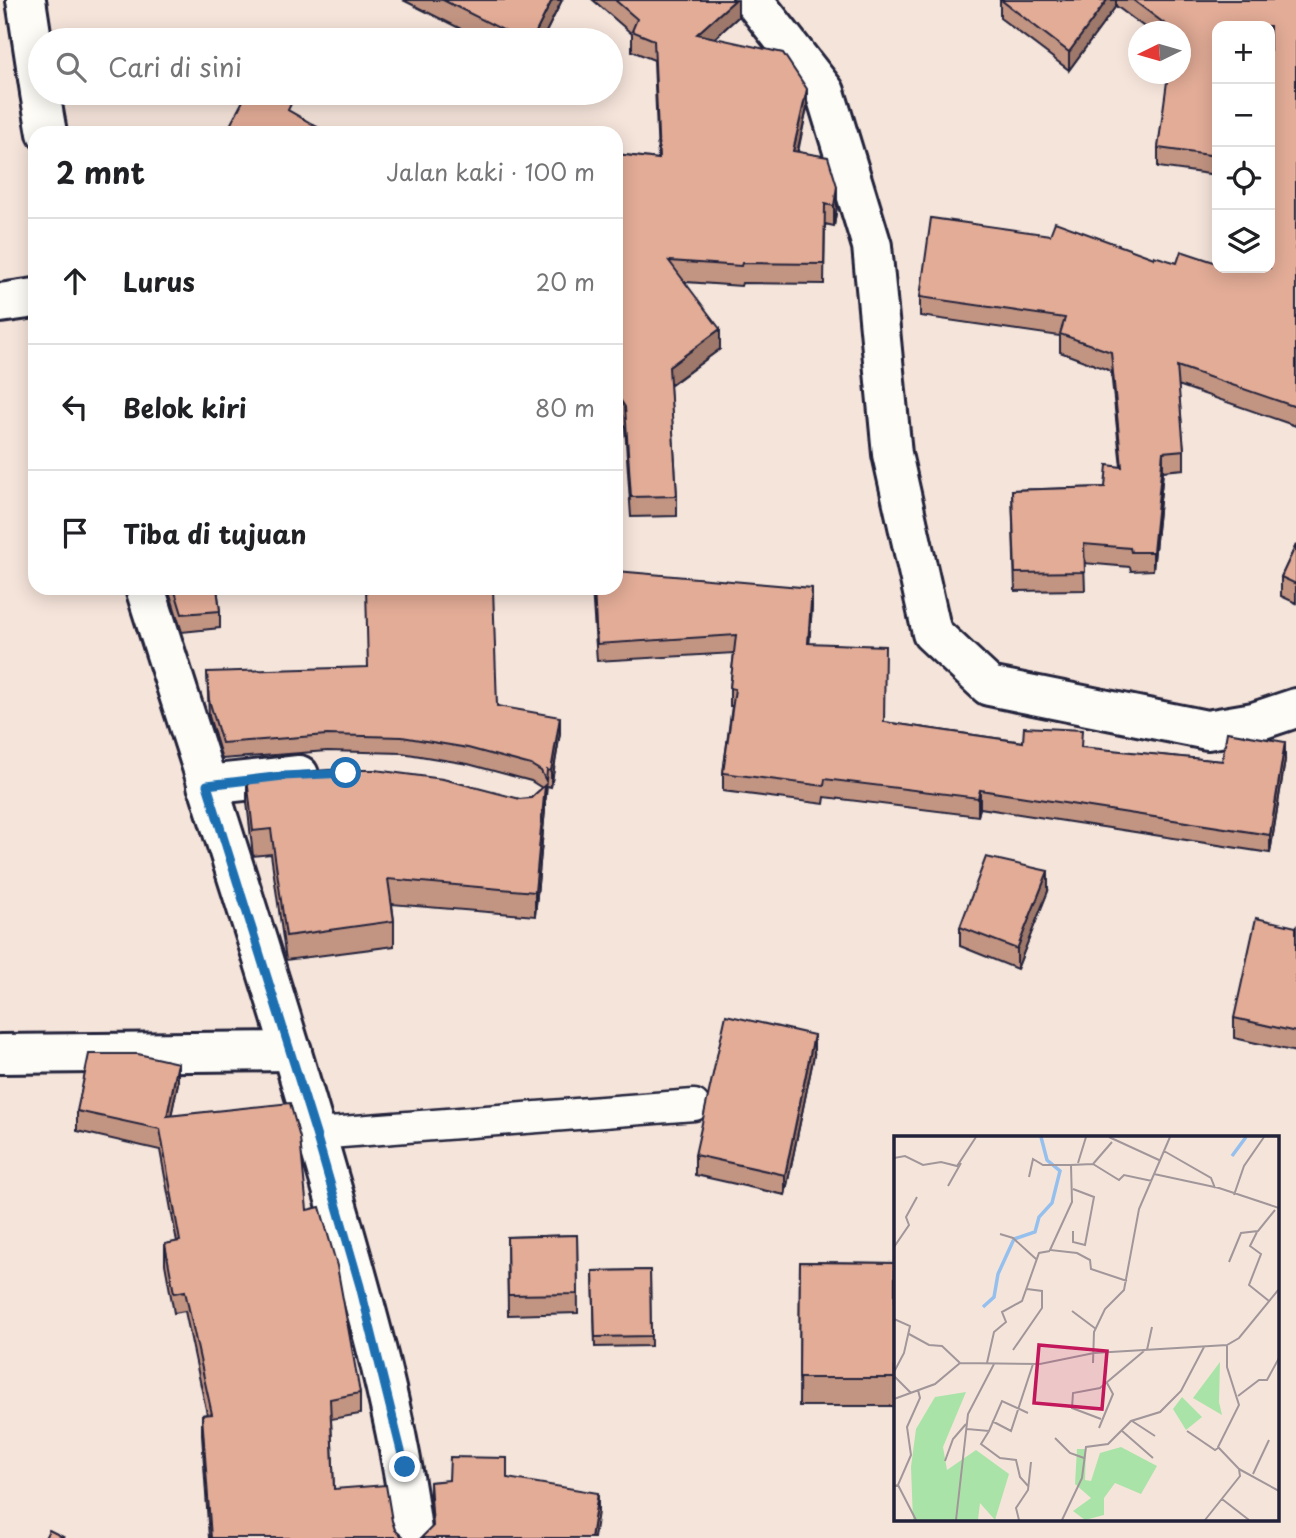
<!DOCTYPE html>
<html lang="id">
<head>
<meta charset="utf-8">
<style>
  body { margin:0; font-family:"Playpen Sans",sans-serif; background:#f6f6f6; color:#202124 }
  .controls { position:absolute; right:21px; top:21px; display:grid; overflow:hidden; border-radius:14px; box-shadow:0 4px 18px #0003 }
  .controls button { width:63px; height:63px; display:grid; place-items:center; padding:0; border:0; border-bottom:2px solid #e0e0e0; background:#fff; color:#202124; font:35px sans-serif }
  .compass { position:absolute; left:1128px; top:21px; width:63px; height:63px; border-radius:50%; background:#fff; box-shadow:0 4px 18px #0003; rotate:265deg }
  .stop { position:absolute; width:21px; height:21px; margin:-16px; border:5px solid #1f6fb2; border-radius:50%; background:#fff }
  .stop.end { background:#1f6fb2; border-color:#fff; box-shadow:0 2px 7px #0008 }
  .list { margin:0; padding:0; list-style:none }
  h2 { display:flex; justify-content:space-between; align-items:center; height:91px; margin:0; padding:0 28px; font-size:30px }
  h2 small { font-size:23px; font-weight:400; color:#757577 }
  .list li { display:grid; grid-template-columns:46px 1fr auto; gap:21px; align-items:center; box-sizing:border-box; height:126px; padding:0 28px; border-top:2px solid #e0e0e0 }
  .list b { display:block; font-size:26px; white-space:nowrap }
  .list em { font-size:23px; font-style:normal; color:#757577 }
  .icon { flex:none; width:38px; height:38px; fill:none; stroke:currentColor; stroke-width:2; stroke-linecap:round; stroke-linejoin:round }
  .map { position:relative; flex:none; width:1296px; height:1538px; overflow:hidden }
  .search { position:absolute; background:#fff; box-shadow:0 4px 18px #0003; left:28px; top:28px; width:595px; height:77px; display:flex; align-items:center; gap:18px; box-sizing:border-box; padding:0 24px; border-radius:38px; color:#757577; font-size:26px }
  .panel { position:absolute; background:#fff; box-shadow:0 4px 18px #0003; left:28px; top:126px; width:595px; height:469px; border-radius:21px }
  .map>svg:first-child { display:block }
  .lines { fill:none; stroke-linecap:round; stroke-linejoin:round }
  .lane-casing { stroke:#22223b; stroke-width:35 }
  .street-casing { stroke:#22223b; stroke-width:44 }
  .secondary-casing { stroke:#22223b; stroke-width:44 }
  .lane { stroke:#fdfcf7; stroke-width:30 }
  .street { stroke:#fdfcf7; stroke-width:38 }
  .secondary { stroke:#fdfcf7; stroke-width:38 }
  .wall { fill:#c29482; stroke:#22223b; stroke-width:2 }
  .shaded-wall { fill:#9e786a; stroke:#22223b; stroke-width:2 }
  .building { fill:#e2ac97; stroke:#22223b; stroke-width:2 }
  .route { stroke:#1f6fb2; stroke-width:9 }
  .inset-river { fill:none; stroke:#95c0ee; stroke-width:3.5 }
  .inset-road { fill:none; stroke:#a1969a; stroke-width:2 }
  .view { fill:#c2185b; fill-opacity:0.15; stroke:#c2185b; stroke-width:3.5 }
  .inset-edge { fill:none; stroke:#22223b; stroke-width:3.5 }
</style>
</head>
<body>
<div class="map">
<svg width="1296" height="1538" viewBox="0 0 1296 1538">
  <rect width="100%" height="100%" fill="#f5e4da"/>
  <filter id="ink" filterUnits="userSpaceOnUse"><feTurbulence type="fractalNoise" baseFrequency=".0143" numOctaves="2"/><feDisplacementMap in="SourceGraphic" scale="14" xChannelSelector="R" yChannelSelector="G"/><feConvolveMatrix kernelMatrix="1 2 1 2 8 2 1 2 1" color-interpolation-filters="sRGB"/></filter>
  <g filter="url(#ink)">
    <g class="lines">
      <g class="lane-casing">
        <path id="lane" d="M 316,1134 L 694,1105"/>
      </g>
      <g class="street-casing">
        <path id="street" d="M 753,0 L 825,92 L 872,246 L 892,454 L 932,633 L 989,686 L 1207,730 L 1254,722 L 1296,708
          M 0,303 L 35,298
          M 207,785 L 299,775
          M 0,1054 L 292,1051"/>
      </g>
      <g class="secondary-casing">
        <path id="secondary" d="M 26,0 L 40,92
          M 40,93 L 47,133
          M 145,588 C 206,781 270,974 326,1168 C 361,1290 398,1412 413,1538"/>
      </g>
      <use href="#lane" class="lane"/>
      <use href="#street" class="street"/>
      <use href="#secondary" class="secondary"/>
    </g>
    <path class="wall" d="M 403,0 L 562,0 L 542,40 L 483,40 Z
      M 593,0 L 738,0 L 738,17 L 715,38 L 807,108 L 798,152 L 837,206 L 834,226 L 825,224 L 824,284 L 742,283 L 741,286 L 685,282 L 720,349 L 670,386 L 677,496 L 677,516 L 631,517 L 625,427 L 616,413 L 616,154 L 658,159 L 654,60 L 632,51 L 632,34 Z
      M 1000,0 L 1296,0 L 1296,426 L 1178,385 L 1184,450 L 1184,469 L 1163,471 L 1153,570 L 1131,571 L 1130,567 L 1084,563 L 1085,590 L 1015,591 L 1012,490 L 1105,487 L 1121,467 L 1111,371 L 1060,352 L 1060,336 L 920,316 L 920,297 L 1154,258 L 1177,263 L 1217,263 L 1270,268 L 1270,26 L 1217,26 L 1217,175 L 1158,167 L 1158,148 L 1180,32 L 1151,32 L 1116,6 L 1069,70 L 1000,18 Z
      M 1296,545 L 1296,603 L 1281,596 L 1281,577 Z
      M 168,588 L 217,588 L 220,611 L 220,628 L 182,632 Z
      M 592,588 L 616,588 L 812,606 L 809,643 L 884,722 L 1023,742 L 1222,761 L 1285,760 L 1270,853 L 980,808 L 978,816 L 825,797 L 824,804 L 723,791 L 723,773 L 732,706 L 730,706 L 730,688 L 734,653 L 597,661 Z
      M 207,672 L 497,706 L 560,733 L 551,787 L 547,786 L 546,797 L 545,795 L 545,810 L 535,916 L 392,904 L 394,921 L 394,946 L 286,960 L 271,854 L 253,856 L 247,802 L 247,778 L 520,799 L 531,798 L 542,788 L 531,781 L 468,764 L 402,753 L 327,751 L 222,759 L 209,716 Z
      M 1048,891 L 1017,969 L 960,946 L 960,927 Z
      M 1296,927 L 1296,1052 L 1234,1038 L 1234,1018 Z
      M 814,1055 L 785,1195 L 695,1175 L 695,1155 Z
      M 178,1083 L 171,1115 L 307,1210 L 360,1393 L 360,1414 L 331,1419 L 334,1489 L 392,1521 L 395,1530 L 403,1538 L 209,1538 L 202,1435 L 202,1415 L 207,1414 L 185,1311 L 174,1313 L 165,1264 L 165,1244 L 177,1242 L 160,1150 L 77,1131 L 77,1111 Z
      M 577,1235 L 578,1313 L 508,1315 L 507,1237 Z
      M 800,1262 L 895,1263 L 895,1406 L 799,1406 Z
      M 650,1270 L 651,1346 L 595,1347 L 593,1271 Z
      M 507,1478 L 598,1512 L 432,1527 L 430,1501 L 430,1482 Z"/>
    <path class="shaded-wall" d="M 552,0 L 562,0 L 542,40 L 532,40 Z
      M 735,0 L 738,0 L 738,17 L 697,54 L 697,34 Z
      M 1107,0 L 1116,0 L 1116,6 L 1069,70 L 1069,52 Z
      M 807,89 L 807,108 L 793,171 L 793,151 Z
      M 837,186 L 837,206 L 834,226 L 834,206 Z
      M 720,329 L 720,349 L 669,386 L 669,367 Z
      M 1163,452 L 1163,471 L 1153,570 L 1153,552 Z
      M 812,588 L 812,606 L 808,661 L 808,643 Z
      M 560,717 L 560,733 L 551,787 L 551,771 Z
      M 1285,742 L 1285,760 L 1270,853 L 1270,835 Z
      M 545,785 L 545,810 L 535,916 L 535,892 Z
      M 980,790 L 980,808 L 978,816 L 978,798 Z
      M 1048,871 L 1048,891 L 1017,969 L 1017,949 Z
      M 814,1035 L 814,1055 L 785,1195 L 785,1175 Z
      M 178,1063 L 178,1083 L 167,1136 L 167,1116 Z
      M 598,1493 L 598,1512 L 594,1538 L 591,1538 Z"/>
    <path class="building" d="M 443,0 L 552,0 L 532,40 L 523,40 Z
      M 615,0 L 735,0 L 697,34 L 783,53 L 807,89 L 793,151 L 828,157 L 837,186 L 834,206 L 825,204 L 824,264 L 742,263 L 741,266 L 669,261 L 720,329 L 669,367 L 677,496 L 631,497 L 625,407 L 616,393 L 616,154 L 659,159 L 654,40 L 632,31 L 637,19 Z
      M 1001,0 L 1107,0 L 1069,52 Z
      M 1133,0 L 1296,0 L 1296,407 L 1177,366 L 1184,450 L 1163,452 L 1153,552 L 1131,552 L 1130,548 L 1084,544 L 1085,572 L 1015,573 L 1012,490 L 1105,487 L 1107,465 L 1122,467 L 1111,352 L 1060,334 L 1065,318 L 920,297 L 931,218 L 1050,235 L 1055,222 L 1154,258 L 1154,256 L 1177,263 L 1181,251 L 1217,263 L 1217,268 L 1270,268 L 1270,26 L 1217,26 L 1217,156 L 1158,148 L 1168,74 L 1180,74 L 1180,32 L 1173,32 L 1173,30 Z
      M 247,93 L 271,93 L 291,104 L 288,110 L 328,133 L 226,133 Z
      M 1296,545 L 1296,584 L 1281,577 Z
      M 616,571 L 812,588 L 808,643 L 885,646 L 884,722 L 1023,742 L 1024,727 L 1082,730 L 1081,747 L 1222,761 L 1227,732 L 1285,742 L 1270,835 L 980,790 L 978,798 L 825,779 L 824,786 L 723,773 L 735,689 L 730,688 L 736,635 L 597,644 L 594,588 L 616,588 Z
      M 174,588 L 217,588 L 220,611 L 182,614 Z
      M 366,588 L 493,588 L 497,706 L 560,717 L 551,771 L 547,770 L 546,781 L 541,771 L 531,765 L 468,748 L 402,737 L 327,735 L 222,743 L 209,700 L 207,672 L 368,667 Z
      M 329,770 L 375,770 L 443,779 L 520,799 L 531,798 L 545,785 L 535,892 L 388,879 L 394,921 L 286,936 L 271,829 L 253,831 L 247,778 Z
      M 986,857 L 1048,871 L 1017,949 L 960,927 Z
      M 1256,918 L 1296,927 L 1296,1032 L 1234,1018 Z
      M 726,1015 L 814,1035 L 785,1175 L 695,1155 Z
      M 89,1054 L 138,1054 L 178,1063 L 167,1116 L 290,1103 L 300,1138 L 307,1210 L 320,1207 L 337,1266 L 360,1393 L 330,1399 L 334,1489 L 386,1485 L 392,1521 L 395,1530 L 403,1537 L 387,1537 L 387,1538 L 211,1538 L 202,1415 L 212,1414 L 185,1291 L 174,1293 L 165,1244 L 180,1241 L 160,1129 L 77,1111 Z
      M 577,1235 L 578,1294 L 508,1295 L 507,1237 Z
      M 800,1262 L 895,1263 L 895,1378 L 799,1378 Z
      M 650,1270 L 651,1336 L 595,1337 L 593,1271 Z
      M 450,1457 L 507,1458 L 507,1478 L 598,1493 L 591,1538 L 421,1538 L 433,1526 L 430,1482 L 449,1480 Z
      M 49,1530 L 65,1538 L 45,1538 Z"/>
  </g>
  <g class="lines" filter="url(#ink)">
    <path class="route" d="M 346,773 L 283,776 L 207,785 L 316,1134 L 360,1286 L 405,1467"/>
  </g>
  <g transform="translate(894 1136)">
    <rect width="385" height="385" fill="#f5e4da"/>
    <path d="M 326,226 L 325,266 L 328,279 L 299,262 ZM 72,256 L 49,311 L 53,334 L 82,314 L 115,338 L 101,384 L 86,367 L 84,384 L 19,384 L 17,331 L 22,293 L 41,261 ZM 288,261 L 308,281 L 292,294 L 279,273 ZM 227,311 L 263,330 L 247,358 L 221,347 L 210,362 L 210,379 L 191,384 L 179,375 L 197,362 L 181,348 L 183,313 L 192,313 L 191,344 L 197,345 L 206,317 Z" fill="#aae3a7"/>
    <path class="inset-river" d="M 338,20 L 352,1M 89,171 L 100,161 L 104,138 L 120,103 L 141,96 L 145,81 L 158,67 L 166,35 L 153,24 L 147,1"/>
    <path class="inset-road" d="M 215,1 L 265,24M 270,15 L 317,42 L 321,52M 0,22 L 11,20 L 29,29 L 47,26 L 63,30 L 82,1M 184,27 L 192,1M 199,28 L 177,29 L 178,66 L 156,114 L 183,117 L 196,124 L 197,133 L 233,145M 199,28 L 225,44 L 230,39 L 258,45M 199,28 L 218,6M 260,38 L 325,52 L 385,72M 135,41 L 139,23 L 149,29 L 177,29M 54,50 L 67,27M 340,59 L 350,30 L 370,1M 179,95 L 179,106 L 191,109 L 200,61 L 179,53M 363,96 L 356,110 L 367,118 L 355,149 L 375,165M 106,98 L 119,102 L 142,123M 0,111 L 15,89 L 12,81 L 23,61M 335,126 L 347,97 L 364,95 L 381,74M 178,175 L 202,193M 0,183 L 16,190 L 10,217 L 0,236M 15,198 L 35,209 L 48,210 L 66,227M 119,214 L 148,172 L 148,155 L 133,153M 253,214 L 258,191M 93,227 L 100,196 L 112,186 L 108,176 L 128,165 L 145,117 L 156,115M 199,227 L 200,196 L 211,173 L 230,154 L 245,73 L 276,1M 0,240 L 17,257M 344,260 L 365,244 L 373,244 L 385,222M 0,263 L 41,248 L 66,227 L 146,228 L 200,217 L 333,209 L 345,202 L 385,153M 207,283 L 178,272 L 179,257 L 206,252 L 250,215M 98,285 L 117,295 L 139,228M 238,285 L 261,300M 205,292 L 219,258 L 213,247M 73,293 L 95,295 L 108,265 L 134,277M 227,294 L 259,322M 95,295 L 87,308 L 106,322 L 122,324 L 126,341 L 135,351M 293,295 L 321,314 L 324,312M 161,302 L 176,317 L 190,322M 51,325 L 59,303 L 72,288M 345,333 L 385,355M 359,338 L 375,304M 4,349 L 22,384M 0,350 L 4,349 L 17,319 L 13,291 L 26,262 L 24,254M 328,363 L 355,384M 62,384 L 74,278 L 100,228M 125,384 L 122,372 L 134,354 L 137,326M 168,384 L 188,342 L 192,311 L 214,308 L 237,285 L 266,276 L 287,255 L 310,211M 311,384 L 346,340 L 345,333 L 324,311 L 345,269 L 333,231 L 333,209"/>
    <path class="view" d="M 145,209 L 213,215 L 208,273 L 140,267 Z"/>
    <rect width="385" height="385" class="inset-edge"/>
  </g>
</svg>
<div class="controls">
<button>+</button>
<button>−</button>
<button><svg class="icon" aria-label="locate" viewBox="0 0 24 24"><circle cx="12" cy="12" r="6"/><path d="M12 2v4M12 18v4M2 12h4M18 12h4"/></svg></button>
<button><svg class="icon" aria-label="layers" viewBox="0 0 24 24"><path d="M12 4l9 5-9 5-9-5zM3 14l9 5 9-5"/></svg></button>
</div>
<svg class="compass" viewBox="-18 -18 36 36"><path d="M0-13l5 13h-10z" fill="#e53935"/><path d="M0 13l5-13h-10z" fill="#757577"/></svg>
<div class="stop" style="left:346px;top:773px"></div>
<div class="stop end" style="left:405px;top:1467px"></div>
<div class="search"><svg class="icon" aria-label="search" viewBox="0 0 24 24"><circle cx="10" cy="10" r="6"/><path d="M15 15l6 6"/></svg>Cari di sini</div>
<section class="panel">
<h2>2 mnt<small>Jalan kaki · 100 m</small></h2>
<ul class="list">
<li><svg class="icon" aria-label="ahead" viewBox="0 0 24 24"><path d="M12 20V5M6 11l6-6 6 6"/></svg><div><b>Lurus</b></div><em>20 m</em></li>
<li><svg class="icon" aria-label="left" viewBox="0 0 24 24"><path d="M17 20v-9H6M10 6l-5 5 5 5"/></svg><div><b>Belok kiri</b></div><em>80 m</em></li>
<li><svg class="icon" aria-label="arrive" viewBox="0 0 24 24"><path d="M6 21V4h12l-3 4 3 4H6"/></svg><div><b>Tiba di tujuan</b></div></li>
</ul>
</section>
</div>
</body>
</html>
